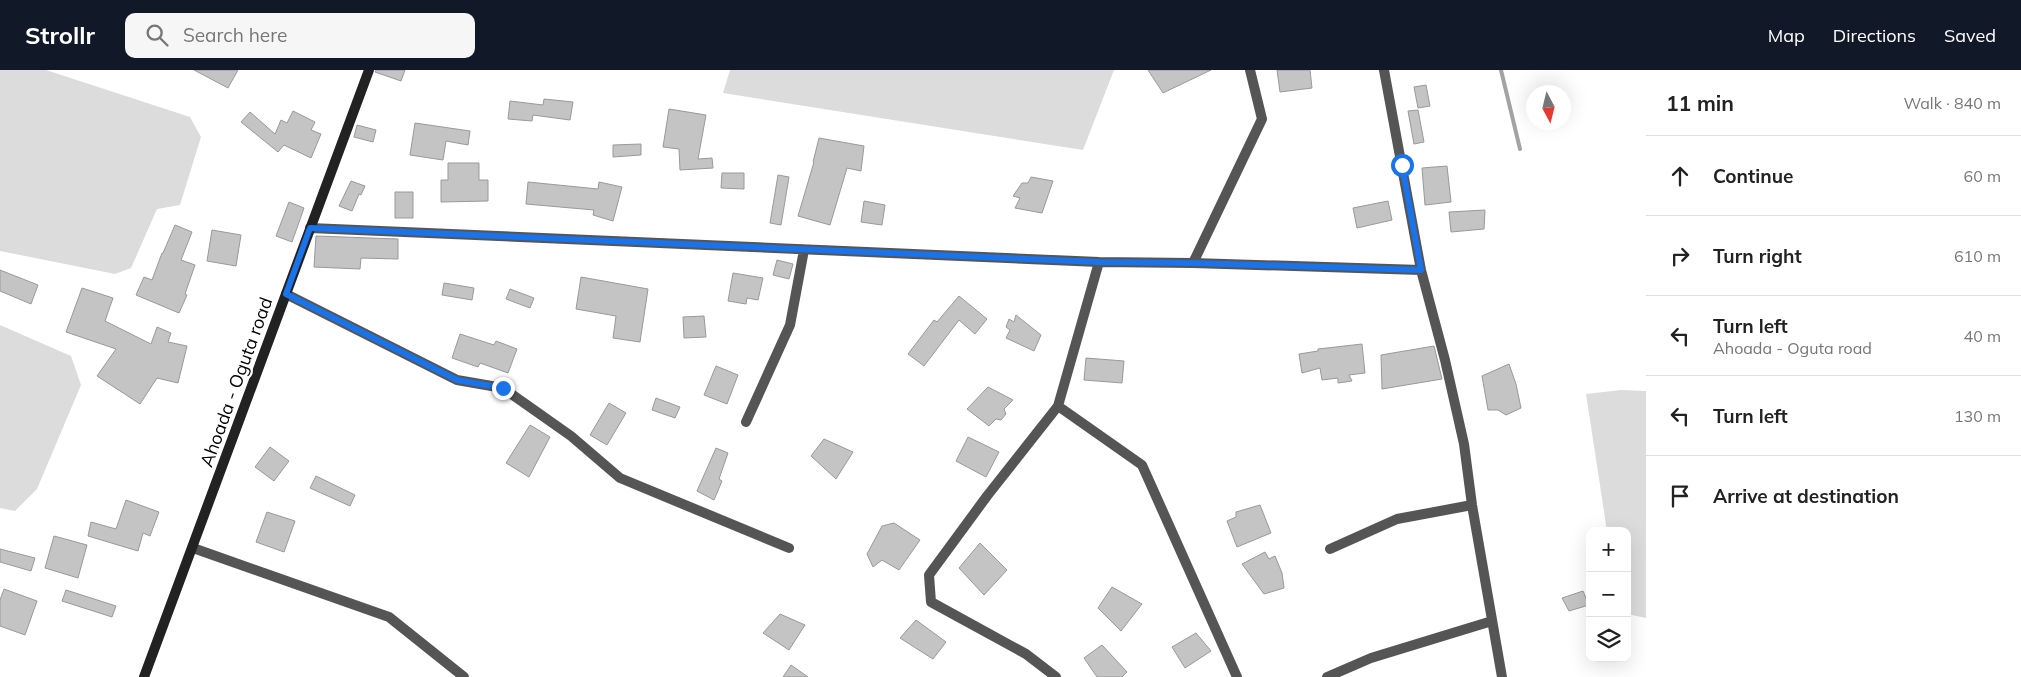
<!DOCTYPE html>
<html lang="en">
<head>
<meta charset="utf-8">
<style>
  body { margin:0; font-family:Mulish,sans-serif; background:#f6f6f6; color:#222 }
  .controls { position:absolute; right:15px; bottom:15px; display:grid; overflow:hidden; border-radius:10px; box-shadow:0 5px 20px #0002 }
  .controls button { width:45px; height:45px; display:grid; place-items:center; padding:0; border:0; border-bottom:1px solid #e0e0e0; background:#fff; color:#222; font:25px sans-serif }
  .compass { position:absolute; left:1526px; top:15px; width:45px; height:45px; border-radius:50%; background:#fff; box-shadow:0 5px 20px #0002; rotate:173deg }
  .stop { position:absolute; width:15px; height:15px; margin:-11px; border:4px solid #1a73e8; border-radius:50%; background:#fff }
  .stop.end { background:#1a73e8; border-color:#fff; box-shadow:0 1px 5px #0008 }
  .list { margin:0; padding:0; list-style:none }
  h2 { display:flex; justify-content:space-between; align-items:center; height:65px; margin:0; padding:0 20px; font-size:21px }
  h2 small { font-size:16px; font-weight:400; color:#767676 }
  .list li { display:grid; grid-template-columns:32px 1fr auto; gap:15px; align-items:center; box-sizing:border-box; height:80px; padding:0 20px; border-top:1px solid #e0e0e0 }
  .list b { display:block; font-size:19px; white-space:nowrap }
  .list p { margin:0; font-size:16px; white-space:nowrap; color:#767676 }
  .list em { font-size:16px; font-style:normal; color:#767676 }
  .icon { flex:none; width:28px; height:28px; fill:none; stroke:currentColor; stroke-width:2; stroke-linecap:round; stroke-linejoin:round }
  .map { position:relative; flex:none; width:1646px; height:607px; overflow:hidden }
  header { display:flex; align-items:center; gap:30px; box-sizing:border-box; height:70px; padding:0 25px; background:#111827; color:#fff }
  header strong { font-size:24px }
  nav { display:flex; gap:28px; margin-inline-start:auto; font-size:18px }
  .search { width:350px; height:45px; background:#f6f6f6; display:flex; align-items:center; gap:12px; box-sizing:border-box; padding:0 18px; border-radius:10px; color:#767676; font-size:19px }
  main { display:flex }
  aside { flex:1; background:#fff }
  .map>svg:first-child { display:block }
  .green { fill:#dcdcdc }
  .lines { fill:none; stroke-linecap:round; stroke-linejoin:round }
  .stream { stroke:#a3a3a3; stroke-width:4 }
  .building { fill:#c4c4c4; stroke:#999 }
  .minor { stroke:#555; stroke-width:10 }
  .secondary { stroke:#222; stroke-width:10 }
  .route { stroke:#1a73e8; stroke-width:6 }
  .labels { text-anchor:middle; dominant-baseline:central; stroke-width:4.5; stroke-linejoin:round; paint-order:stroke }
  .street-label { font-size:18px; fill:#000; stroke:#fff }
</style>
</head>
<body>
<header>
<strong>Strollr</strong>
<div class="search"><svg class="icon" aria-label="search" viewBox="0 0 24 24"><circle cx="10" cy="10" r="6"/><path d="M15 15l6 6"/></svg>Search here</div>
<nav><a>Map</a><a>Directions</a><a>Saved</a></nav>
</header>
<main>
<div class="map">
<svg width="1646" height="607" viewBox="0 0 1646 607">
  <rect width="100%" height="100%" fill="#fff"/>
  <path class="green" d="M 0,0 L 46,0 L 190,47 L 201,67 L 180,135 L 157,139 L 131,198 L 115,204 L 0,181 Z
    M 730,0 L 1114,0 L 1083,80 L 723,23 Z
    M 0,255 L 71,286 L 81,315 L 37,419 L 15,441 L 0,438 Z
    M 1621,320 L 1646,321 L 1646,548 L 1627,544 L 1627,461 L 1607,461 L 1586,324 Z"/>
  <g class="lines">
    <path class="stream" d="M 1501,0 L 1520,79"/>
  </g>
  <path class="building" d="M 194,0 L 238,0 L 228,18 Z
    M 376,0 L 405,0 L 401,11 L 375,2 Z
    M 1148,0 L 1211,0 L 1163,23 Z
    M 1277,0 L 1310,0 L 1312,18 L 1280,22 Z
    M 1426,15 L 1430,36 L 1418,38 L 1414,17 Z
    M 544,29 L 573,32 L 570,50 L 533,45 L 532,51 L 508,49 L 510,31 L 543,35 Z
    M 669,39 L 706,45 L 698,89 L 712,88 L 713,98 L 680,100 L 679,79 L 663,77 Z
    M 1418,40 L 1424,72 L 1414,74 L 1408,41 Z
    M 293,41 L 315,52 L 311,60 L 321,64 L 311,88 L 284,75 L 278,82 L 241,52 L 250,42 L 275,64 L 281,50 L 287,53 Z
    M 415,53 L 470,61 L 468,75 L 446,71 L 443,90 L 410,85 Z
    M 357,55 L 376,60 L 373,72 L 354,67 Z
    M 819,68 L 864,76 L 861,101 L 847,98 L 830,155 L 798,146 L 814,92 L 813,92 Z
    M 641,74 L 641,85 L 613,87 L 613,75 Z
    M 448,93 L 479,93 L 479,110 L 488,110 L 488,131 L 441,132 L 441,110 L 448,110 Z
    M 1447,96 L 1451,132 L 1425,135 L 1422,98 Z
    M 722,103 L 744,103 L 744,119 L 721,118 Z
    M 778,105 L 789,107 L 781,155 L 770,153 Z
    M 1031,107 L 1053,111 L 1042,143 L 1015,138 L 1020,128 L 1013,126 L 1022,113 L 1028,113 Z
    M 351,111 L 365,116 L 361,125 L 359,124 L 352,141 L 339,136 Z
    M 528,112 L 598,119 L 599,112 L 622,117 L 613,151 L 593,145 L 594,140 L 526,134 Z
    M 395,122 L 413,122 L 413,148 L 395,148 Z
    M 864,131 L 885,135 L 882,155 L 861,152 Z
    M 1388,131 L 1392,150 L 1357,158 L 1353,138 Z
    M 289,132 L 304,138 L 292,172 L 276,166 Z
    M 1485,140 L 1484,159 L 1451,162 L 1449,142 Z
    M 175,155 L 192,162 L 181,190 L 195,195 L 185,224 L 187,225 L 179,243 L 136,225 L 144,207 L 152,210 L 162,183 L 163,183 Z
    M 212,160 L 241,165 L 236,196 L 207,191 Z
    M 316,166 L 398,169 L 398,189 L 361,188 L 360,199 L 314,197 Z
    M 777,190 L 793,194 L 789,209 L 773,205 Z
    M 0,200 L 38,215 L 31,234 L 0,221 Z
    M 733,203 L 763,208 L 758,230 L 747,228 L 746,234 L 728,231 Z
    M 581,207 L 648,219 L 640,272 L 613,268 L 616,246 L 576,239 Z
    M 444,213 L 474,218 L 472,230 L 442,225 Z
    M 82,218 L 113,228 L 105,251 L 151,274 L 157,257 L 171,263 L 168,272 L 187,276 L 178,313 L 157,308 L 140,334 L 97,306 L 116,279 L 66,262 Z
    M 510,219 L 534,228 L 530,238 L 506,229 Z
    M 959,226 L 987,249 L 975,264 L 959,250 L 924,296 L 908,284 L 934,250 L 937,252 Z
    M 1016,245 L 1041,265 L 1034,281 L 1006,268 L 1010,260 L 1006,257 L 1009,249 L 1014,252 Z
    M 704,246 L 706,267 L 684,268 L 683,247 Z
    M 460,264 L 494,275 L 496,271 L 517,279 L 508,303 L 480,293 L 478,297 L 452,288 Z
    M 1362,274 L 1365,303 L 1349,305 L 1352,311 L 1338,313 L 1338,308 L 1322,310 L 1320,298 L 1302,303 L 1299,284 L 1318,281 L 1318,279 Z
    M 1434,276 L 1442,309 L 1382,319 L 1381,285 Z
    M 1086,288 L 1124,291 L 1122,313 L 1084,310 Z
    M 1509,294 L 1516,314 L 1521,338 L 1506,345 L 1498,340 L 1488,340 L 1482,306 Z
    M 716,296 L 738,305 L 727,334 L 704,325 Z
    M 988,317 L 1013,330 L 1004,339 L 1006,344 L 1001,350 L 996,349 L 989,356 L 967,339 Z
    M 656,328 L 680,337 L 675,348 L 652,340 Z
    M 609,333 L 626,343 L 607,375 L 590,365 Z
    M 530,355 L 550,367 L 529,407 L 506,393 Z
    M 968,367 L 999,382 L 986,407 L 956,391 Z
    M 824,369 L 853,382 L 836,409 L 811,386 Z
    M 270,377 L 289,391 L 274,411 L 255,397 Z
    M 716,378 L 728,383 L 719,409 L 722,411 L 714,430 L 697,421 Z
    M 316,406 L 355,425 L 350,436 L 310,418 Z
    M 126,430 L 159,442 L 150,466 L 143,463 L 138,481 L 88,466 L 91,452 L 116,459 Z
    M 1260,435 L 1271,463 L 1237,477 L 1227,451 L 1236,447 L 1236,442 Z
    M 267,442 L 295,451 L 284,482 L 256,472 Z
    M 894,453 L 920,470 L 899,500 L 882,490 L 873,497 L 867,484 L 882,456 Z
    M 54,466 L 87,475 L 78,508 L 45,498 Z
    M 980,473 L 1007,500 L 984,525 L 959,498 Z
    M 0,479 L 35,488 L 31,501 L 0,492 Z
    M 1265,482 L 1269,489 L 1275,486 L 1282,503 L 1284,518 L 1264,524 L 1242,494 Z
    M 1112,517 L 1142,534 L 1121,561 L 1098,538 Z
    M 4,519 L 37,531 L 25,565 L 0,556 L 0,530 Z
    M 66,520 L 116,536 L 112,547 L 62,531 Z
    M 1583,521 L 1589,535 L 1569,541 L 1562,528 Z
    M 780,544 L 805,555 L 789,580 L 763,563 Z
    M 916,550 L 946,572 L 933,589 L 900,568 Z
    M 1196,563 L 1211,581 L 1185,598 L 1172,577 Z
    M 1102,575 L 1127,602 L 1122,607 L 1097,607 L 1084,588 Z
    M 791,595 L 808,607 L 783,607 Z"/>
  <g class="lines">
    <path class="minor" d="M 1384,0 L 1421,200 L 1445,290 L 1464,374 L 1472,435 L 1502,607
      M 310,158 L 1099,192 L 1193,193 L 1421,200
      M 1193,193 L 1262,49 L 1250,0
      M 286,224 L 457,310 L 503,318 L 571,366 L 620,408 L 789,478
      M 1058,336 L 1142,395 L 1237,607
      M 746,352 L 790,255 L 804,180
      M 193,478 L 389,547 L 464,607
      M 1330,479 L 1397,449 L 1472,435
      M 1056,607 L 1026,584 L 931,532 L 929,505 L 987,426 L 1058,336 L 1099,192
      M 1327,607 L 1371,588 L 1492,551"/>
    <path class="secondary" d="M 144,607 L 369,0"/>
  </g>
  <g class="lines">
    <path class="route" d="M 503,318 L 457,310 L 286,224 L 310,158 L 1099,192 L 1193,193 L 1421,200 L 1402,95"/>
  </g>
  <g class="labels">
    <g class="street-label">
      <text transform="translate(236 312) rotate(-70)">Ahoada - Oguta road</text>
    </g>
  </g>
</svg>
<div class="controls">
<button>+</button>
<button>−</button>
<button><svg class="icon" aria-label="layers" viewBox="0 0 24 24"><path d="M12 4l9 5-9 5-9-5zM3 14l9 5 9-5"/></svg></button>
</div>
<svg class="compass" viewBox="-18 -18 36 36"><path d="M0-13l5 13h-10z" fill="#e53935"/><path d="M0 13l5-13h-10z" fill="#767676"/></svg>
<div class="stop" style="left:1402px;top:95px"></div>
<div class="stop end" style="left:503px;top:318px"></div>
</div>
<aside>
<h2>11 min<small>Walk · 840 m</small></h2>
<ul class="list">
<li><svg class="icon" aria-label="ahead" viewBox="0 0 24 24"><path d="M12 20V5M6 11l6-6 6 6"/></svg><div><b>Continue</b></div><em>60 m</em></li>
<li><svg class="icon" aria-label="right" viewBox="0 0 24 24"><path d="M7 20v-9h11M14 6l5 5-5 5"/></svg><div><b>Turn right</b></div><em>610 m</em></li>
<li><svg class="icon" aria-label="left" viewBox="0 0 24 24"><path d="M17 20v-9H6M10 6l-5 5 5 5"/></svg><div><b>Turn left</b><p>Ahoada - Oguta road</p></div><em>40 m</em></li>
<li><svg class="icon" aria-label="left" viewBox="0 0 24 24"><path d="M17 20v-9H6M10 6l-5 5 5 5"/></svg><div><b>Turn left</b></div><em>130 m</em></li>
<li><svg class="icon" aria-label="arrive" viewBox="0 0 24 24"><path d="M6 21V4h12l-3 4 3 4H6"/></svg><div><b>Arrive at destination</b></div></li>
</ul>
</aside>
</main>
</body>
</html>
